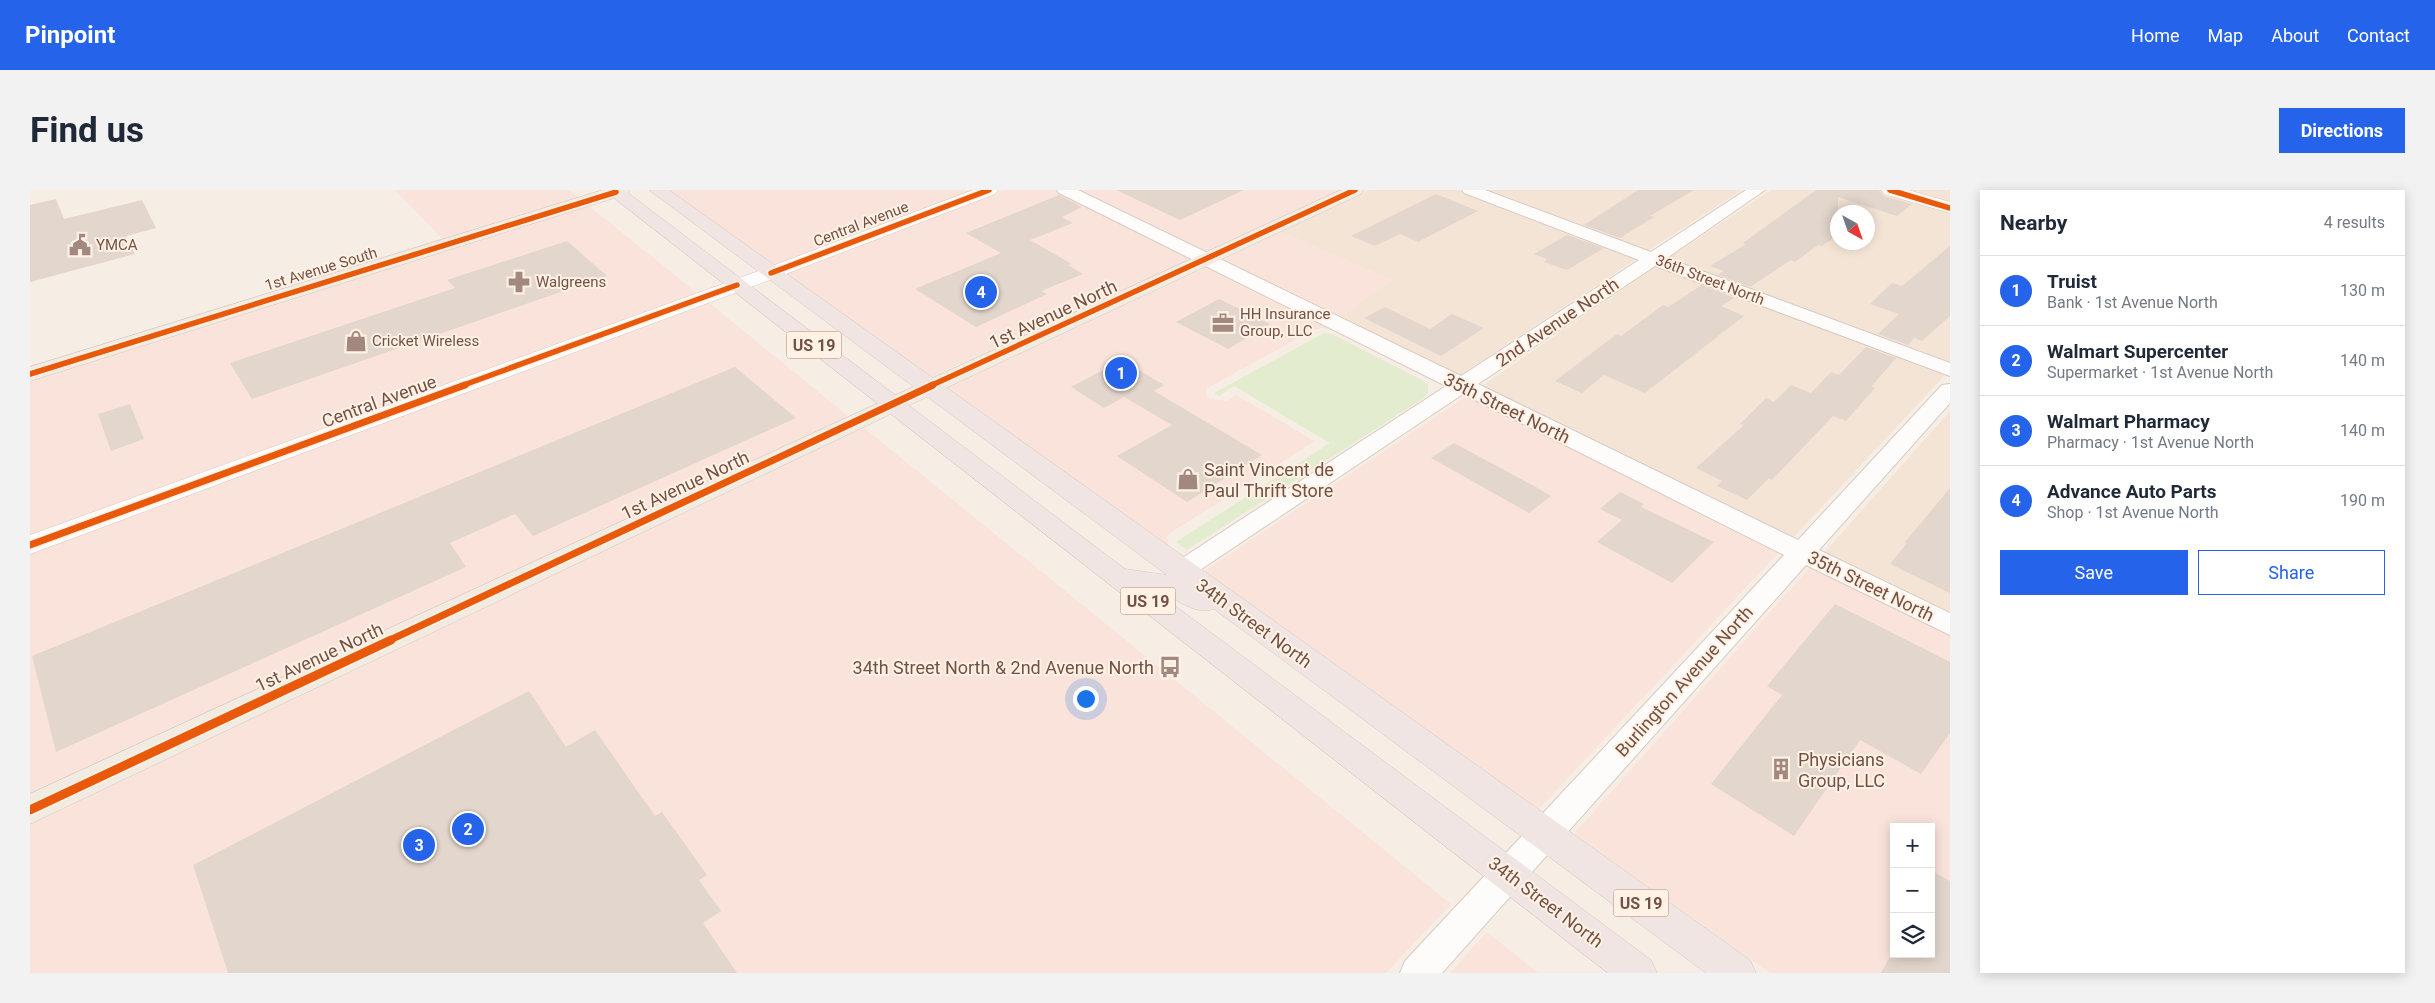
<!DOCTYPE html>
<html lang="en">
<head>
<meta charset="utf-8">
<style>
  body { margin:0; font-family:Roboto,sans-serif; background:#f2f2f3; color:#1f2937 }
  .controls { position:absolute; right:15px; bottom:15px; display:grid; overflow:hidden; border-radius:0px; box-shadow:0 2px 12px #0003 }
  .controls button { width:45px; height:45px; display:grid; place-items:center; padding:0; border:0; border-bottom:1px solid #e0e1e3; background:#fff; color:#1f2937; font:25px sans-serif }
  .compass { position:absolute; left:1800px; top:15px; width:45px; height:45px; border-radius:50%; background:#fff; box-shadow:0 2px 12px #0003; rotate:140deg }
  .you { position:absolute; left:1055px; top:508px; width:18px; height:18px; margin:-12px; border:4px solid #fff; border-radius:50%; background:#1a73e8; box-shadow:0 0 0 8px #1a73e833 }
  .badge { display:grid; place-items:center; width:32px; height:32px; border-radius:50%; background:#2563eb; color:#fff; font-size:16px; font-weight:700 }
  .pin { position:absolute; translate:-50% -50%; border:2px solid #fff; box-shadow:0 1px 5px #0006 }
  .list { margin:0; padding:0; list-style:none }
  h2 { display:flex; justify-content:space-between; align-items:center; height:65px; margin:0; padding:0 20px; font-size:21px }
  h2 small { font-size:16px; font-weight:400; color:#747a83 }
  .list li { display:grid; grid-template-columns:32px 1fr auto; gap:15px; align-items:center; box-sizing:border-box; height:70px; padding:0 20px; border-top:1px solid #e0e1e3 }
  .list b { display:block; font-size:19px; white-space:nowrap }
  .list p { margin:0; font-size:16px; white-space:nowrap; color:#747a83 }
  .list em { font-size:16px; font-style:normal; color:#747a83 }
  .actions { display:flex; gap:10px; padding:15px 20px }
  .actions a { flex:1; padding:11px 0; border:1px solid #2563eb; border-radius:0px; text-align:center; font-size:18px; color:#2563eb }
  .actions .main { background:#2563eb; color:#fff }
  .icon { flex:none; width:28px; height:28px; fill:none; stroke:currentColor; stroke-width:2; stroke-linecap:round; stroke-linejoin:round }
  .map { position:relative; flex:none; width:1920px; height:783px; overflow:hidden; border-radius:0px }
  header { display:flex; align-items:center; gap:30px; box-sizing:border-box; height:70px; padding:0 25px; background:#2563eb; color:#fff }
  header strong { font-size:24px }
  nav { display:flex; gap:28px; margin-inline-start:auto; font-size:18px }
  .intro { display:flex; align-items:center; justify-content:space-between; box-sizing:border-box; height:120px; padding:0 30px }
  h1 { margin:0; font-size:35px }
  .button { padding:12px 22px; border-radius:0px; background:#2563eb; color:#fff; font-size:18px; font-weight:700 }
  main { display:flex; gap:30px; padding:0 30px }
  aside { flex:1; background:#fff; border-radius:0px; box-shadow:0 2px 12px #0003 }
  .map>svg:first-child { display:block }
  .residential { fill:#f4e4d6; fill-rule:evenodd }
  .commercial { fill:#fae3da; fill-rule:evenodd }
  .green { fill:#e3eccf }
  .building { fill:#e3d6cd }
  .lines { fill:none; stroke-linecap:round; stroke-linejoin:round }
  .street-casing { stroke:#d7cbc3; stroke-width:2 }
  .secondary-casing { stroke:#d6c9c2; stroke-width:1 }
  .primary-casing { stroke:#d5c9c3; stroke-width:1 }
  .highway-casing { stroke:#d5c9c3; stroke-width:1 }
  .street { fill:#fefcfb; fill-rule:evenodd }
  .secondary { fill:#fefcfb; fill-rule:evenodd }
  .primary { fill:#f2ebe2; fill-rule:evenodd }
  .highway { fill:#f0e5e2; fill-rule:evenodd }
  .cycleway-far2-casing { stroke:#fff2e5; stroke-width:8 }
  .cycleway-far1-casing { stroke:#fff2e5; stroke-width:10 }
  .cycleway-casing { stroke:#fff2e5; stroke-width:12 }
  .cycleway-far2 { stroke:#e8590c; stroke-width:5.5 }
  .cycleway-far1 { stroke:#e8590c; stroke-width:7 }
  .cycleway { stroke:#e8590c; stroke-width:9 }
  .labels { text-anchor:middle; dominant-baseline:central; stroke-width:4; stroke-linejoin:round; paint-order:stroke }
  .far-street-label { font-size:15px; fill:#745146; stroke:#fff2e5 }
  .far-poi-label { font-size:15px; fill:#745146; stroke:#fff2e5; text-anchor:start }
  .shield { fill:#fff2e5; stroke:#9e8176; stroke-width:1 }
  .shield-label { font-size:16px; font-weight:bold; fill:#745146 }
  .street-label { font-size:18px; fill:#745146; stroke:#fff2e5 }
  .poi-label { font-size:18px; fill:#745146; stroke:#fff2e5; text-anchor:start }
</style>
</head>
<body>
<header>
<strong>Pinpoint</strong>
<nav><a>Home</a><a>Map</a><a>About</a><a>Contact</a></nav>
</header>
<div class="intro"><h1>Find us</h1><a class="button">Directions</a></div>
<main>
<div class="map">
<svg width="1920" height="783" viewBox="0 0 1920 783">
  <rect width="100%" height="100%" fill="#f6eee5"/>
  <path class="residential" d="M 1339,0 L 1429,0 L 1608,68 L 1427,187 L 1308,129 L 1362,90 L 1251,42 Z
    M 1451,0 L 1712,0 L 1616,62 Z
    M 1741,0 L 1849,0 L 1920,21 L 1920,175 L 1637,69 ZM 1808,22 L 1838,22 L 1838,52 L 1808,52 Z
    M 1871,0 L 1920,0 L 1920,15 Z
    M 1628,75 L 1916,184 L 1762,349 L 1449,198 Z
    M 1920,221 L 1920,426 L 1793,364 Z"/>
  <path class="commercial" d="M 365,0 L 539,0 L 550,8 L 0,178 L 412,48 Z
    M 639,0 L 945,0 L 744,76 Z
    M 974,0 L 1024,0 L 1162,69 L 901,187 L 755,84 Z
    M 1046,0 L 1310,0 L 1174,63 Z
    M 558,15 L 667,103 L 0,347 L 0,190 Z
    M 1251,42 L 1362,90 L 1308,129 L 1190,71 Z
    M 1177,77 L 1307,141 L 1292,138 L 1283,140 L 1176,199 L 1177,206 L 1181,209 L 1197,211 L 1206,205 L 1285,251 L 1137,345 L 1139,357 L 1153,365 L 1151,366 L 916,198 Z
    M 678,112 L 818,226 L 0,607 L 0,364 Z
    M 1437,206 L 1750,361 L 1509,619 L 1173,382 Z
    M 833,237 L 1421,714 L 1356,783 L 0,783 L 0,634 Z
    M 1781,376 L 1920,446 L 1920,783 L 1740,783 L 1544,644 ZM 1864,637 L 1901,637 L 1901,764 L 1864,764 Z
    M 1457,742 L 1508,783 L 1420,783 Z"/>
  <path class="green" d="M 1294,143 L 1302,144 L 1392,190 L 1398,195 L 1398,203 L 1392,209 L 1157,360 L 1146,352 L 1300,253 L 1204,196 L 1189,206 L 1184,203 Z"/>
  <path class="building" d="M 1086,0 L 1214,0 L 1150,30 Z
    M 1608,0 L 1664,0 L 1620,26 L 1624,27 L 1590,48 L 1554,35 Z
    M 1786,0 L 1849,0 L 1853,6 L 1882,14 L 1867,26 L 1808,7 L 1808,45 L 1792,56 L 1788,55 L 1765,72 L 1761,70 L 1720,97 L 1688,85 L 1694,81 L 1680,76 L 1716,54 L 1713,53 Z
    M 1406,4 L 1448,21 L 1388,52 L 1370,44 L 1345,56 L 1321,46 Z
    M 1029,5 L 1052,17 L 1032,27 L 1043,33 L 1000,50 L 1042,74 L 1038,75 L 1053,84 L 1011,101 L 1017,104 L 946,137 L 885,99 L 971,63 L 936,43 Z
    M 26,9 L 34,29 L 112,10 L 126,38 L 96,46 L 105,64 L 0,92 L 0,15 Z
    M 1537,45 L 1574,58 L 1537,80 L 1514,72 L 1517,69 L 1504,64 Z
    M 537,51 L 577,86 L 222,209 L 200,173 L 425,98 L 417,90 Z
    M 1920,56 L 1920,126 L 1892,151 L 1884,148 L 1878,155 L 1848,144 L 1869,124 L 1840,114 L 1862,93 L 1872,96 Z
    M 1672,95 L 1704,108 L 1691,116 L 1714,126 L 1615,203 L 1574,185 L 1552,203 L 1525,191 L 1587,144 L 1591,146 L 1633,115 L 1638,117 Z
    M 1189,109 L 1240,134 L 1198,159 L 1146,132 Z
    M 1355,117 L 1400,139 L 1422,124 L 1454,138 L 1411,166 L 1334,128 Z
    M 1836,157 L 1866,168 L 1841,197 L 1845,198 L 1816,231 L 1803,226 L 1742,290 L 1739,288 L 1717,310 L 1687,296 L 1692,291 L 1666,278 L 1714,235 L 1710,234 L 1736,208 L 1744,212 L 1761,195 L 1781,203 L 1801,182 L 1809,185 Z
    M 1092,170 L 1134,195 L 1124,201 L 1232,265 L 1157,312 L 1087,266 L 1142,235 L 1094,207 L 1074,218 L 1041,197 Z
    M 705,177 L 766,228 L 503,346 L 485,324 L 420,353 L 436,377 L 26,562 L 2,466 Z
    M 100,214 L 114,249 L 81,261 L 68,224 Z
    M 1424,253 L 1504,296 L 1521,306 L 1499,323 L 1401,268 Z
    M 1920,298 L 1920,403 L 1860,374 L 1877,353 L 1875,352 Z
    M 1590,302 L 1614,314 L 1611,317 L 1684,352 L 1642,393 L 1567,352 L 1592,330 L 1570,319 Z
    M 1805,414 L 1920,472 L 1920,543 L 1891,584 L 1830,550 L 1764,646 L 1681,594 L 1752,505 L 1737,496 Z
    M 499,501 L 536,557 L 565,540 L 625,626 L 632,622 L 677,685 L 669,690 L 691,721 L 673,733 L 707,783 L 198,783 L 163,675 Z
    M 1905,683 L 1920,691 L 1920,783 L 1851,783 L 1864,759 L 1864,764 L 1901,764 L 1901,690 Z"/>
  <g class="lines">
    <g class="street-casing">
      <path id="street" d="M 1027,0 L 1048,0 L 1431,186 L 1609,70 L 1434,3 L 1432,0 L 1455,0 L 1621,62 L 1716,0 L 1735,0 L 1637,68 L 1920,173 L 1920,186 L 1625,76 L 1448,194 L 1768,350 L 1912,195 L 1920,194 L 1920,213 L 1789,360 L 1920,423 L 1920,445 L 1776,375 L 1412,783 L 1370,783 L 1375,771 L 1754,365 L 1433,204 L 1161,386 L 1152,389 L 1143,386 L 1139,380 L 1143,374 L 1416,196 L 1029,3 Z"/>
    </g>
    <g class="secondary-casing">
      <path id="secondary" d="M 943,0 L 968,0 L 965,4 L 748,87 L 0,364 L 0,345 L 734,79 Z
        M 1851,0 L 1878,0 L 1920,12 L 1920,23 L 1854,4 Z"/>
    </g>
    <g class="primary-casing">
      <path id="primary" d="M 573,0 L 600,0 L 597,4 L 0,191 L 0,177 Z
        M 1311,0 L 1334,0 L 1331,4 L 907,202 L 0,634 L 0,604 Z"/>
    </g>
    <g class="highway-casing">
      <path id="highway" d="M 574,0 L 594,0 L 1095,379 L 1137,385 L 619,0 L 639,0 L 1720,770 L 1726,783 L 1676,783 L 1184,419 C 1162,426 1146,406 1125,401 L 1621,770 L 1627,783 L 1578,783 Z"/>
    </g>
    <use href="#street" class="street"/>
    <use href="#secondary" class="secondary"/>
    <use href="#primary" class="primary"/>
    <use href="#highway" class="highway"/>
    <g class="cycleway-far2-casing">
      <path id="cycleway-far2" d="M 1860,0 L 1920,18
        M 741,83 L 959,0
        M 0,184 L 586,2
        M 431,196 L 707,95
        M 900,196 L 1325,0"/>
    </g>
    <g class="cycleway-far1-casing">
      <path id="cycleway-far1" d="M 0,355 L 435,195
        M 358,451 L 903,195"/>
    </g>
    <g class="cycleway-casing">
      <path id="cycleway" d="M 0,620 L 361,450"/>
    </g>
    <use href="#cycleway-far2" class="cycleway-far2"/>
    <use href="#cycleway-far1" class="cycleway-far1"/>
    <use href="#cycleway" class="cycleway"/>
  </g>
  <defs>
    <g id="civic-bare" transform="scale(1.725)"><path d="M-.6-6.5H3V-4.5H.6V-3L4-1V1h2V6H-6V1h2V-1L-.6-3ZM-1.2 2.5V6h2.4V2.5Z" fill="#a2887e" stroke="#fff2e5" stroke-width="2.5" paint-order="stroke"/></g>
    <g id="pharmacy-bare" transform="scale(1.725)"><path d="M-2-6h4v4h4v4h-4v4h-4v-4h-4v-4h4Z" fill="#a2887e" stroke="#fff2e5" stroke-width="2.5" paint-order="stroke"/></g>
    <g id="office-bare" transform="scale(1.725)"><path d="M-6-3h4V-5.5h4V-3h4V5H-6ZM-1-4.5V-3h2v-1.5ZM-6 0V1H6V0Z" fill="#a2887e" stroke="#fff2e5" stroke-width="2.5" paint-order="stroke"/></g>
    <g id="shop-bare" transform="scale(1.725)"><path d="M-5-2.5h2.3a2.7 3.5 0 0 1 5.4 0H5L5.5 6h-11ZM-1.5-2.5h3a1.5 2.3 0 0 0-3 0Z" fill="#a2887e" stroke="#fff2e5" stroke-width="2.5" paint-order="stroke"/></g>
    <g id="bus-bare" transform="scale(1.725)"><path d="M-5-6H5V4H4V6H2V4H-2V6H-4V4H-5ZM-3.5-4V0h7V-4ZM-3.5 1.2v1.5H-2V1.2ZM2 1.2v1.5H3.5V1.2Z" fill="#a2887e" stroke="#fff2e5" stroke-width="2.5" paint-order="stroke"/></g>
    <g id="building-bare" transform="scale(1.725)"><path d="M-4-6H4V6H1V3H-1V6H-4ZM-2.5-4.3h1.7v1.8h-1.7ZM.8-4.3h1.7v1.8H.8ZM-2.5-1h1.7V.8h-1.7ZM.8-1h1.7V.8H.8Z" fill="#a2887e" stroke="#fff2e5" stroke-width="2.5" paint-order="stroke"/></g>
  </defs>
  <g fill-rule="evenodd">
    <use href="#civic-bare" x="50" y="55"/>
    <use href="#pharmacy-bare" x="489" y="92"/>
    <use href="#office-bare" x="1193" y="133"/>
    <use href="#shop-bare" x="326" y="151"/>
    <use href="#shop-bare" x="1158" y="289"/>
    <use href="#bus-bare" x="1140" y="477"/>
    <use href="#building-bare" x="1751" y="579"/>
  </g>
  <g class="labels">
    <g class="far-street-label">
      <text transform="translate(831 34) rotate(-21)">Central Avenue</text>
      <text transform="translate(291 79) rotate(-17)">1st Avenue South</text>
      <text transform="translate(1680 90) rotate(21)">36th Street North</text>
    </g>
    <g class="far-poi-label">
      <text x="66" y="55">YMCA</text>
      <text x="506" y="92">Walgreens</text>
      <text x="1210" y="124">HH Insurance<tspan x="1210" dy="17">Group, LLC</tspan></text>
      <text x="342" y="151">Cricket Wireless</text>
    </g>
    <g class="shield">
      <rect x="756.5" y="141.5" width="55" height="27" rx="4"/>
      <rect x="1090.5" y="397.5" width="55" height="27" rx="4"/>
      <rect x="1583.5" y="699.5" width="55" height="27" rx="4"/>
    </g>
    <g class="shield-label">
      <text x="784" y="155">US 19</text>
      <text x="1118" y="411">US 19</text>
      <text x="1611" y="713">US 19</text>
    </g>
    <g class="street-label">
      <text transform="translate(1023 124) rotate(-25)">1st Avenue North</text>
      <text transform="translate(1527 132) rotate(-34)">2nd Avenue North</text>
      <text transform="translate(349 211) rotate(-20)">Central Avenue</text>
      <text transform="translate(1477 218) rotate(26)">35th Street North</text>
      <text transform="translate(655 295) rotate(-25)">1st Avenue North</text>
      <text transform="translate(1841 396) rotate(26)">35th Street North</text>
      <text transform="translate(1224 433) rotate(36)">34th Street North</text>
      <text transform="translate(289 467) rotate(-25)">1st Avenue North</text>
      <text transform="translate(1654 491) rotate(-48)">Burlington Avenue North</text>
      <text transform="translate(1516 712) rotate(37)">34th Street North</text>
    </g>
    <g class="poi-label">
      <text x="1174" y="279">Saint Vincent de<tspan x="1174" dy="21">Paul Thrift Store</tspan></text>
      <text x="1124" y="477" text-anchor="end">34th Street North &amp; 2nd Avenue North</text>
      <text x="1768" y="569">Physicians<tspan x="1768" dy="21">Group, LLC</tspan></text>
    </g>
  </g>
</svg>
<div class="controls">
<button>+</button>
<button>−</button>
<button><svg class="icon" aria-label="layers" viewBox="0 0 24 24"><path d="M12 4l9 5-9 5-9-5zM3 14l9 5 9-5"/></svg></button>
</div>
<svg class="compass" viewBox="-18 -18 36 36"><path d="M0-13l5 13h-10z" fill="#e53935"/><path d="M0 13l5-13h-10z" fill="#747a83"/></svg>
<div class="you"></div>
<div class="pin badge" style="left:1091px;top:183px">1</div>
<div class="pin badge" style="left:438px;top:639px">2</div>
<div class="pin badge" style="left:389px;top:655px">3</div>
<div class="pin badge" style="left:951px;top:102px">4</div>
</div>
<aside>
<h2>Nearby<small>4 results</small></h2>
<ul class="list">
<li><span class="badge">1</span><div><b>Truist</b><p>Bank · 1st Avenue North</p></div><em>130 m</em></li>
<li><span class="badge">2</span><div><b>Walmart Supercenter</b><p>Supermarket · 1st Avenue North</p></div><em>140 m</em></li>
<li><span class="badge">3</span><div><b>Walmart Pharmacy</b><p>Pharmacy · 1st Avenue North</p></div><em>140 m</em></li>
<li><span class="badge">4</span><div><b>Advance Auto Parts</b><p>Shop · 1st Avenue North</p></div><em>190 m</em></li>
</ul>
<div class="actions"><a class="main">Save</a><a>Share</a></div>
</aside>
</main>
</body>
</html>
